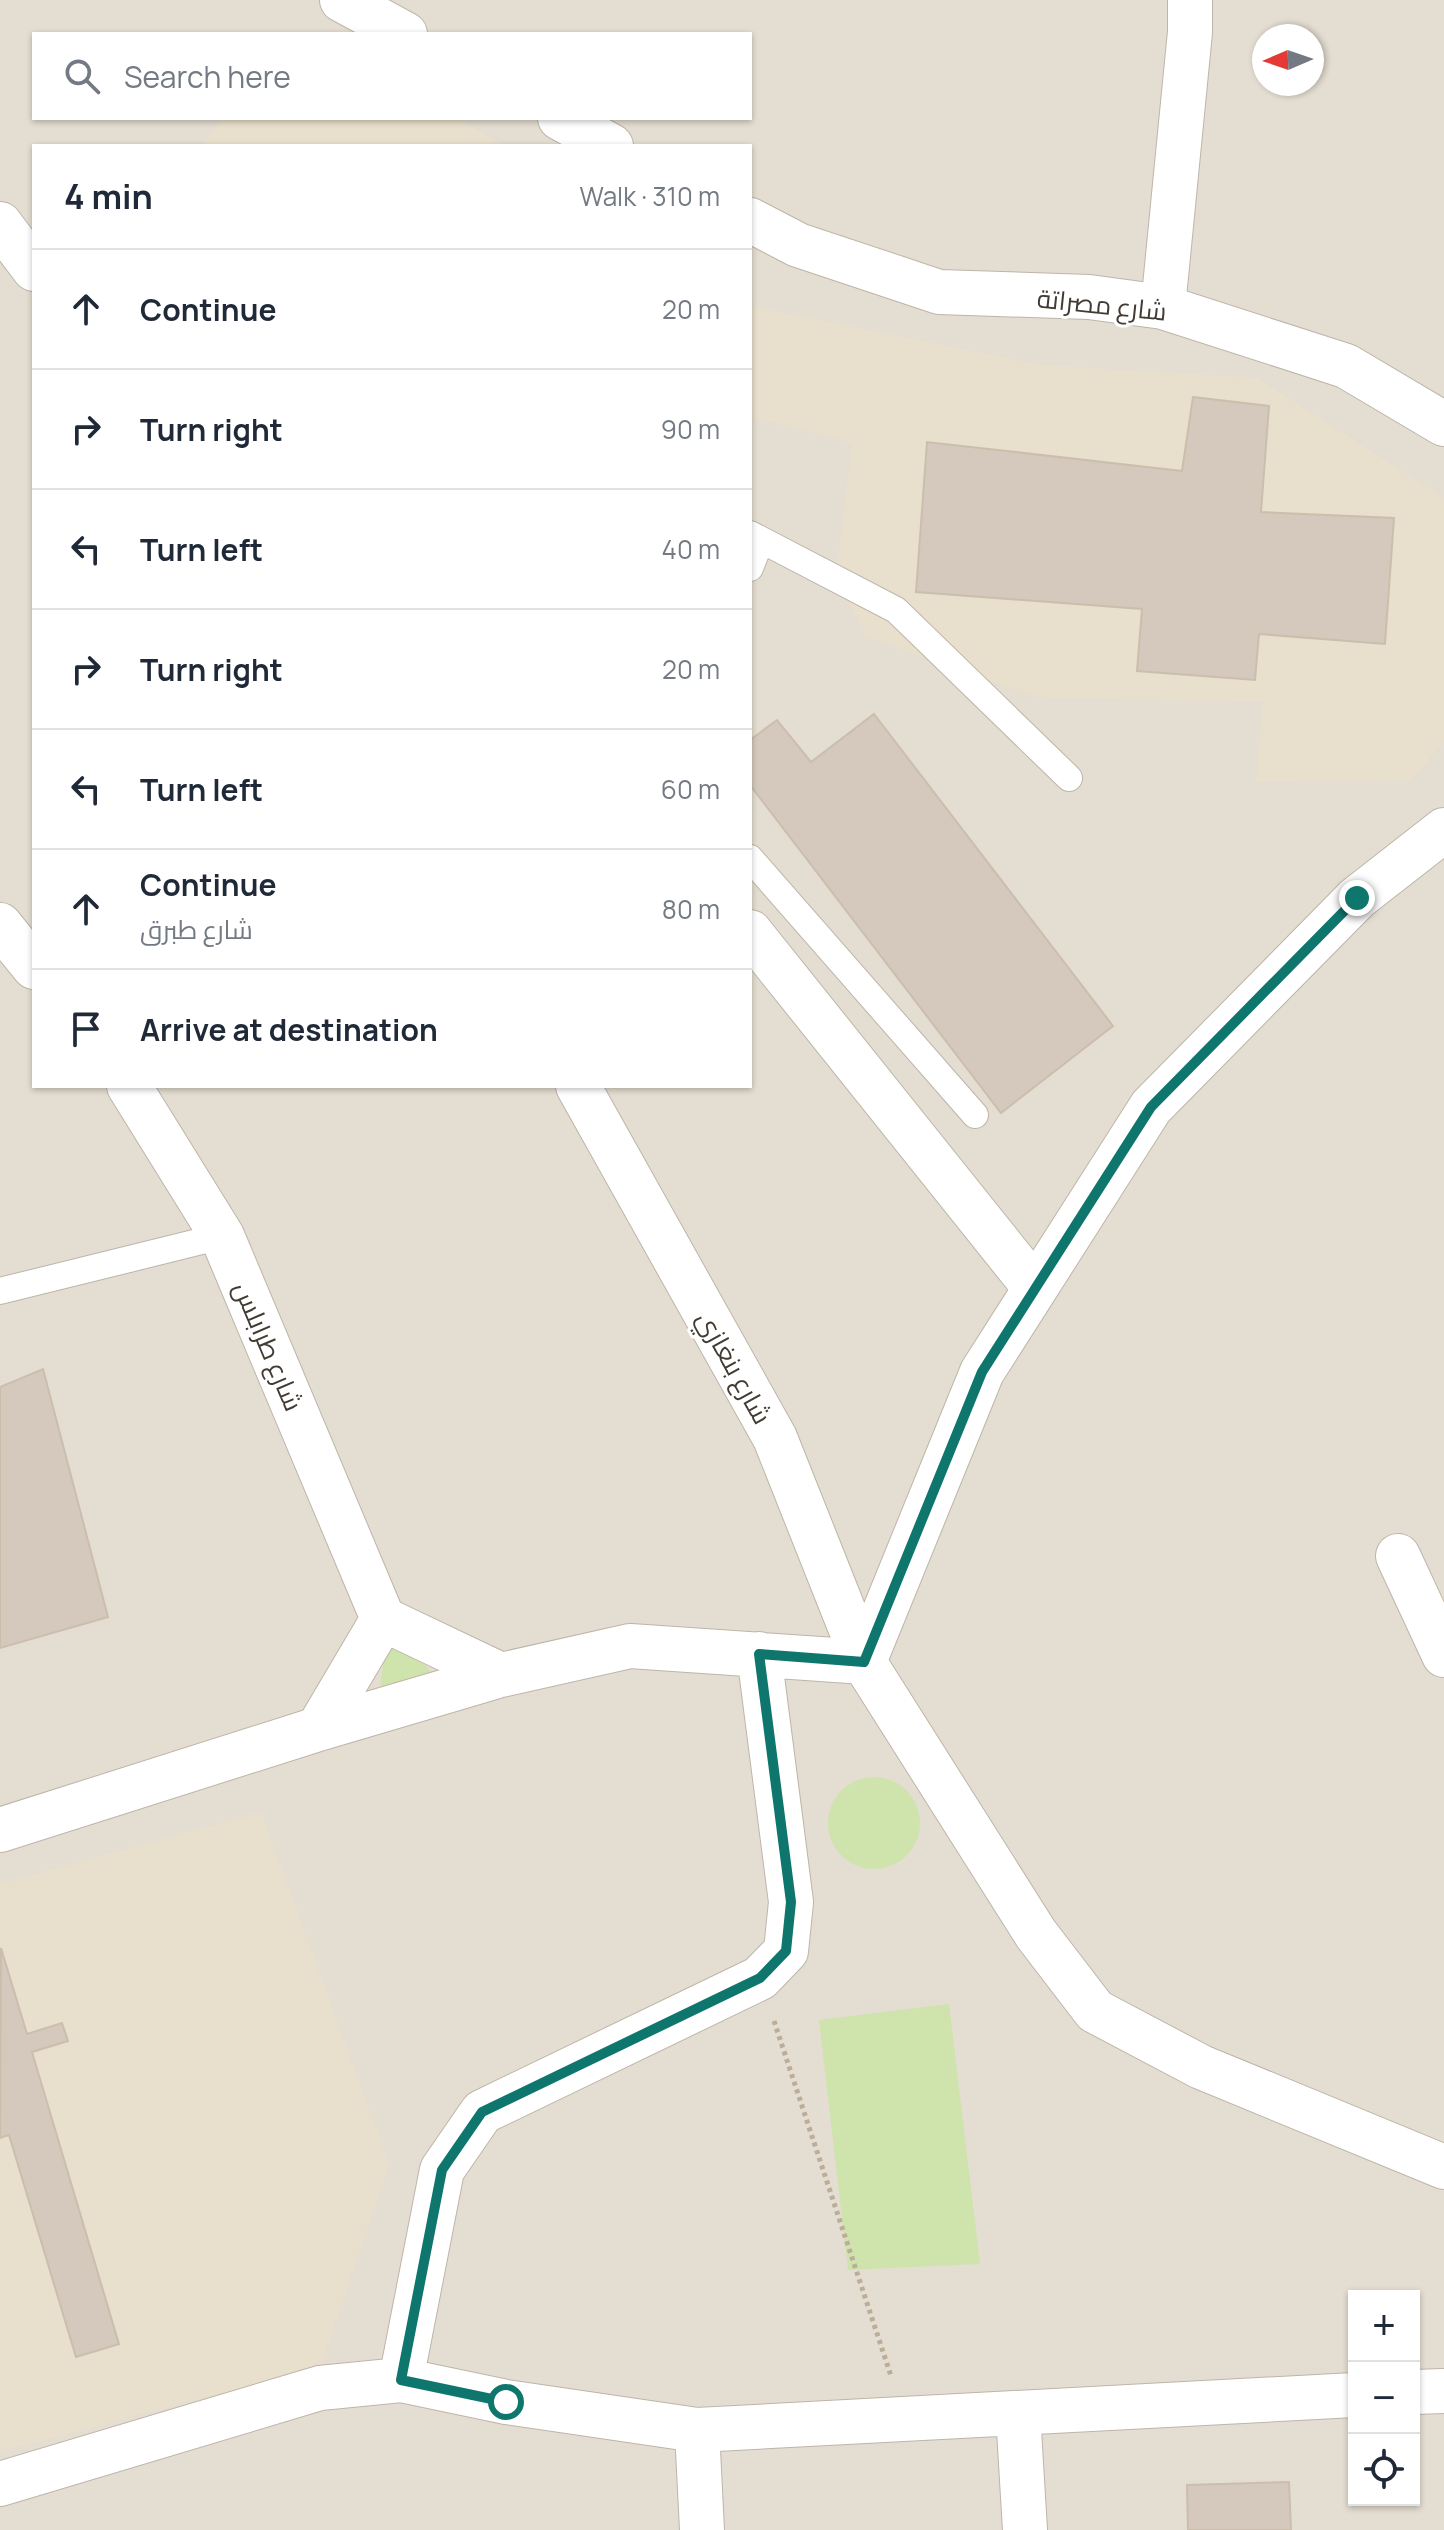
<!DOCTYPE html>
<html lang="en">
<head>
<meta charset="utf-8">
<style>
  body { margin:0; font-family:Manrope,Cairo,sans-serif; background:#f6f6f7; color:#1f2937 }
  .controls { position:absolute; right:24px; bottom:24px; display:grid; overflow:hidden; border-radius:0px; box-shadow:0 2px 6px #0004 }
  .controls button { width:72px; height:72px; display:grid; place-items:center; padding:0; border:0; border-bottom:2px solid #e0e1e3; background:#fff; color:#1f2937; font:40px sans-serif }
  .compass { position:absolute; left:1252px; top:24px; width:72px; height:72px; border-radius:50%; background:#fff; box-shadow:0 2px 6px #0004; rotate:268deg }
  .stop { position:absolute; width:24px; height:24px; margin:-18px; border:6px solid #0f766e; border-radius:50%; background:#fff }
  .stop.end { background:#0f766e; border-color:#fff; box-shadow:0 2px 8px #0008 }
  .list { margin:0; padding:0; list-style:none }
  h2 { display:flex; justify-content:space-between; align-items:center; height:104px; margin:0; padding:0 32px; font-size:34px }
  h2 small { font-size:26px; font-weight:400; color:#747a83 }
  .list li { display:grid; grid-template-columns:52px 1fr auto; gap:24px; align-items:center; box-sizing:border-box; height:120px; padding:0 32px; border-top:2px solid #e0e1e3 }
  .list b { display:block; font-size:30px; white-space:nowrap }
  .list p { margin:0; font-size:26px; white-space:nowrap; color:#747a83 }
  .list em { font-size:26px; font-style:normal; color:#747a83 }
  .icon { flex:none; width:44px; height:44px; fill:none; stroke:currentColor; stroke-width:2; stroke-linecap:round; stroke-linejoin:round }
  .map { position:relative; flex:none; width:1444px; height:2530px; overflow:hidden }
  .search { position:absolute; background:#fff; box-shadow:0 2px 6px #0004; left:32px; top:32px; width:720px; height:88px; display:flex; align-items:center; gap:20px; box-sizing:border-box; padding:0 28px; border-radius:0px; color:#747a83; font-size:30px }
  .panel { position:absolute; background:#fff; box-shadow:0 2px 6px #0004; left:32px; top:144px; width:720px; height:944px; border-radius:0px }
  .map>svg:first-child { display:block }
  .residential { fill:#e4ddd1; fill-rule:evenodd }
  .education { fill:#e9dfcd }
  .green { fill:#cfe3ad }
  .building { fill:#d4c9bc; stroke:#ccbead; stroke-width:2 }
  .lines { fill:none; stroke-linecap:round; stroke-linejoin:round }
  .service-casing { stroke:#beb5a9; stroke-width:28 }
  .minor-casing { stroke:#beb5a9; stroke-width:46 }
  .path { stroke:#bcad98; stroke-width:5; stroke-dasharray:4 4; stroke-linecap:butt }
  .service { stroke:#fff; stroke-width:26 }
  .minor { stroke:#fff; stroke-width:44 }
  .route { stroke:#0f766e; stroke-width:10 }
  .labels { text-anchor:middle; dominant-baseline:central; stroke-width:6; stroke-linejoin:round; paint-order:stroke }
  .street-label { font-size:26px; fill:#423b34; stroke:#fff }
</style>
</head>
<body>
<div class="map">
<svg width="1444" height="2530" viewBox="0 0 1444 2530">
  <rect width="100%" height="100%" fill="#f0ebe3"/>
  <path class="residential" d="M 0,0 L 1444,0 L 1444,2530 L 0,2530 ZM 34,34 L 750,34 L 750,118 L 34,118 ZM 1264,36 L 1312,36 L 1312,84 L 1264,84 ZM 34,146 L 750,146 L 750,1086 L 34,1086 ZM 1354,2296 L 1414,2296 L 1414,2500 L 1354,2500 Z"/>
  <path class="education" d="M 223,118 L 455,118 L 505,146 L 200,146 Z
    M 750,306 L 1041,365 L 1257,378 L 1444,498 L 1444,742 L 1411,780 L 1256,782 L 1263,702 L 1035,697 L 865,636 L 836,576 L 852,443 L 750,417 Z
    M 261,1812 L 389,2164 L 321,2366 L 0,2452 L 0,1884 Z"/>
  <path class="green" d="M 388,1628 L 446,1687 L 377,1710 Z
    M828 1823a46 46 0 1 1 92 0a46 46 0 1 1-92 0Z
    M 949,2004 L 980,2264 L 848,2270 L 819,2020 Z"/>
  <path class="building" d="M 1193,397 L 1269,406 L 1261,512 L 1394,518 L 1385,644 L 1259,634 L 1255,680 L 1137,671 L 1142,609 L 916,592 L 927,442 L 1182,471 Z
    M 874,714 L 1113,1026 L 1001,1113 L 750,785 L 750,740 L 777,720 L 811,762 Z
    M 43,1369 L 108,1617 L 0,1648 L 0,1387 Z
    M 1,1948 L 27,2034 L 62,2023 L 68,2041 L 32,2052 L 119,2344 L 76,2357 L 9,2135 L 0,2138 Z
    M 1289,2482 L 1291,2530 L 1188,2530 L 1187,2485 Z"/>
  <g class="lines">
    <g class="service-casing">
      <path id="service" d="M 750,534 L 896,610 L 1069,778
        M 750,568 L 761,540
        M 750,858 L 975,1115
        M 0,1291 L 222,1236"/>
    </g>
    <g class="minor-casing">
      <path id="minor" d="M 342,0 L 405,34
        M 560,118 L 611,146
        M 750,220 L 798,245 L 939,292 L 1089,297 L 1163,307 L 1346,366 L 1444,424
        M 0,224 L 34,269
        M 1163,307 L 1190,32 L 1190,0
        M 0,925 L 34,967
        M 750,932 L 1035,1288
        M 129,1086 L 222,1236 L 383,1619
        M 578,1086 L 775,1438 L 864,1662 L 1036,1934 L 1095,2011 L 1201,2067 L 1444,2167
        M 1398,1556 L 1444,1655
        M 383,1619 L 501,1675
        M 864,1662 L 982,1372 L 1151,1107 L 1357,898 L 1444,830
        M 318,1729 L 383,1619
        M 0,1830 L 318,1729 L 501,1675 L 630,1646 L 864,1662
        M 401,2380 L 442,2170 L 482,2112 L 760,1978 L 786,1951 L 791,1902 L 759,1654
        M 1414,2392 L 1444,2391
        M 1018,2413 L 1025,2530
        M 697,2430 L 702,2530
        M 0,2484 L 320,2388 L 401,2380 L 506,2402 L 697,2430 L 1354,2395"/>
    </g>
    <path class="path" d="M 774,2021 L 891,2376"/>
    <use href="#service" class="service"/>
    <use href="#minor" class="minor"/>
  </g>
  <g class="lines">
    <path class="route" d="M 506,2402 L 401,2380 L 442,2170 L 482,2112 L 760,1978 L 786,1951 L 791,1902 L 759,1654 L 864,1662 L 982,1372 L 1151,1107 L 1357,898"/>
  </g>
  <g class="labels">
    <g class="street-label">
      <text transform="translate(1102 304) rotate(6)">شارع مصراتة</text>
      <text transform="translate(269 1346) rotate(67)">شارع طرابلس</text>
      <text transform="translate(735 1367) rotate(61)">شارع بنغازي</text>
    </g>
  </g>
</svg>
<div class="controls">
<button>+</button>
<button>−</button>
<button><svg class="icon" aria-label="locate" viewBox="0 0 24 24"><circle cx="12" cy="12" r="6"/><path d="M12 2v4M12 18v4M2 12h4M18 12h4"/></svg></button>
</div>
<svg class="compass" viewBox="-18 -18 36 36"><path d="M0-13l5 13h-10z" fill="#e53935"/><path d="M0 13l5-13h-10z" fill="#747a83"/></svg>
<div class="stop" style="left:506px;top:2402px"></div>
<div class="stop end" style="left:1357px;top:898px"></div>
<div class="search"><svg class="icon" aria-label="search" viewBox="0 0 24 24"><circle cx="10" cy="10" r="6"/><path d="M15 15l6 6"/></svg>Search here</div>
<section class="panel">
<h2>4 min<small>Walk · 310 m</small></h2>
<ul class="list">
<li><svg class="icon" aria-label="ahead" viewBox="0 0 24 24"><path d="M12 20V5M6 11l6-6 6 6"/></svg><div><b>Continue</b></div><em>20 m</em></li>
<li><svg class="icon" aria-label="right" viewBox="0 0 24 24"><path d="M7 20v-9h11M14 6l5 5-5 5"/></svg><div><b>Turn right</b></div><em>90 m</em></li>
<li><svg class="icon" aria-label="left" viewBox="0 0 24 24"><path d="M17 20v-9H6M10 6l-5 5 5 5"/></svg><div><b>Turn left</b></div><em>40 m</em></li>
<li><svg class="icon" aria-label="right" viewBox="0 0 24 24"><path d="M7 20v-9h11M14 6l5 5-5 5"/></svg><div><b>Turn right</b></div><em>20 m</em></li>
<li><svg class="icon" aria-label="left" viewBox="0 0 24 24"><path d="M17 20v-9H6M10 6l-5 5 5 5"/></svg><div><b>Turn left</b></div><em>60 m</em></li>
<li><svg class="icon" aria-label="ahead" viewBox="0 0 24 24"><path d="M12 20V5M6 11l6-6 6 6"/></svg><div><b>Continue</b><p>شارع طبرق</p></div><em>80 m</em></li>
<li><svg class="icon" aria-label="arrive" viewBox="0 0 24 24"><path d="M6 21V4h12l-3 4 3 4H6"/></svg><div><b>Arrive at destination</b></div></li>
</ul>
</section>
</div>
</body>
</html>
